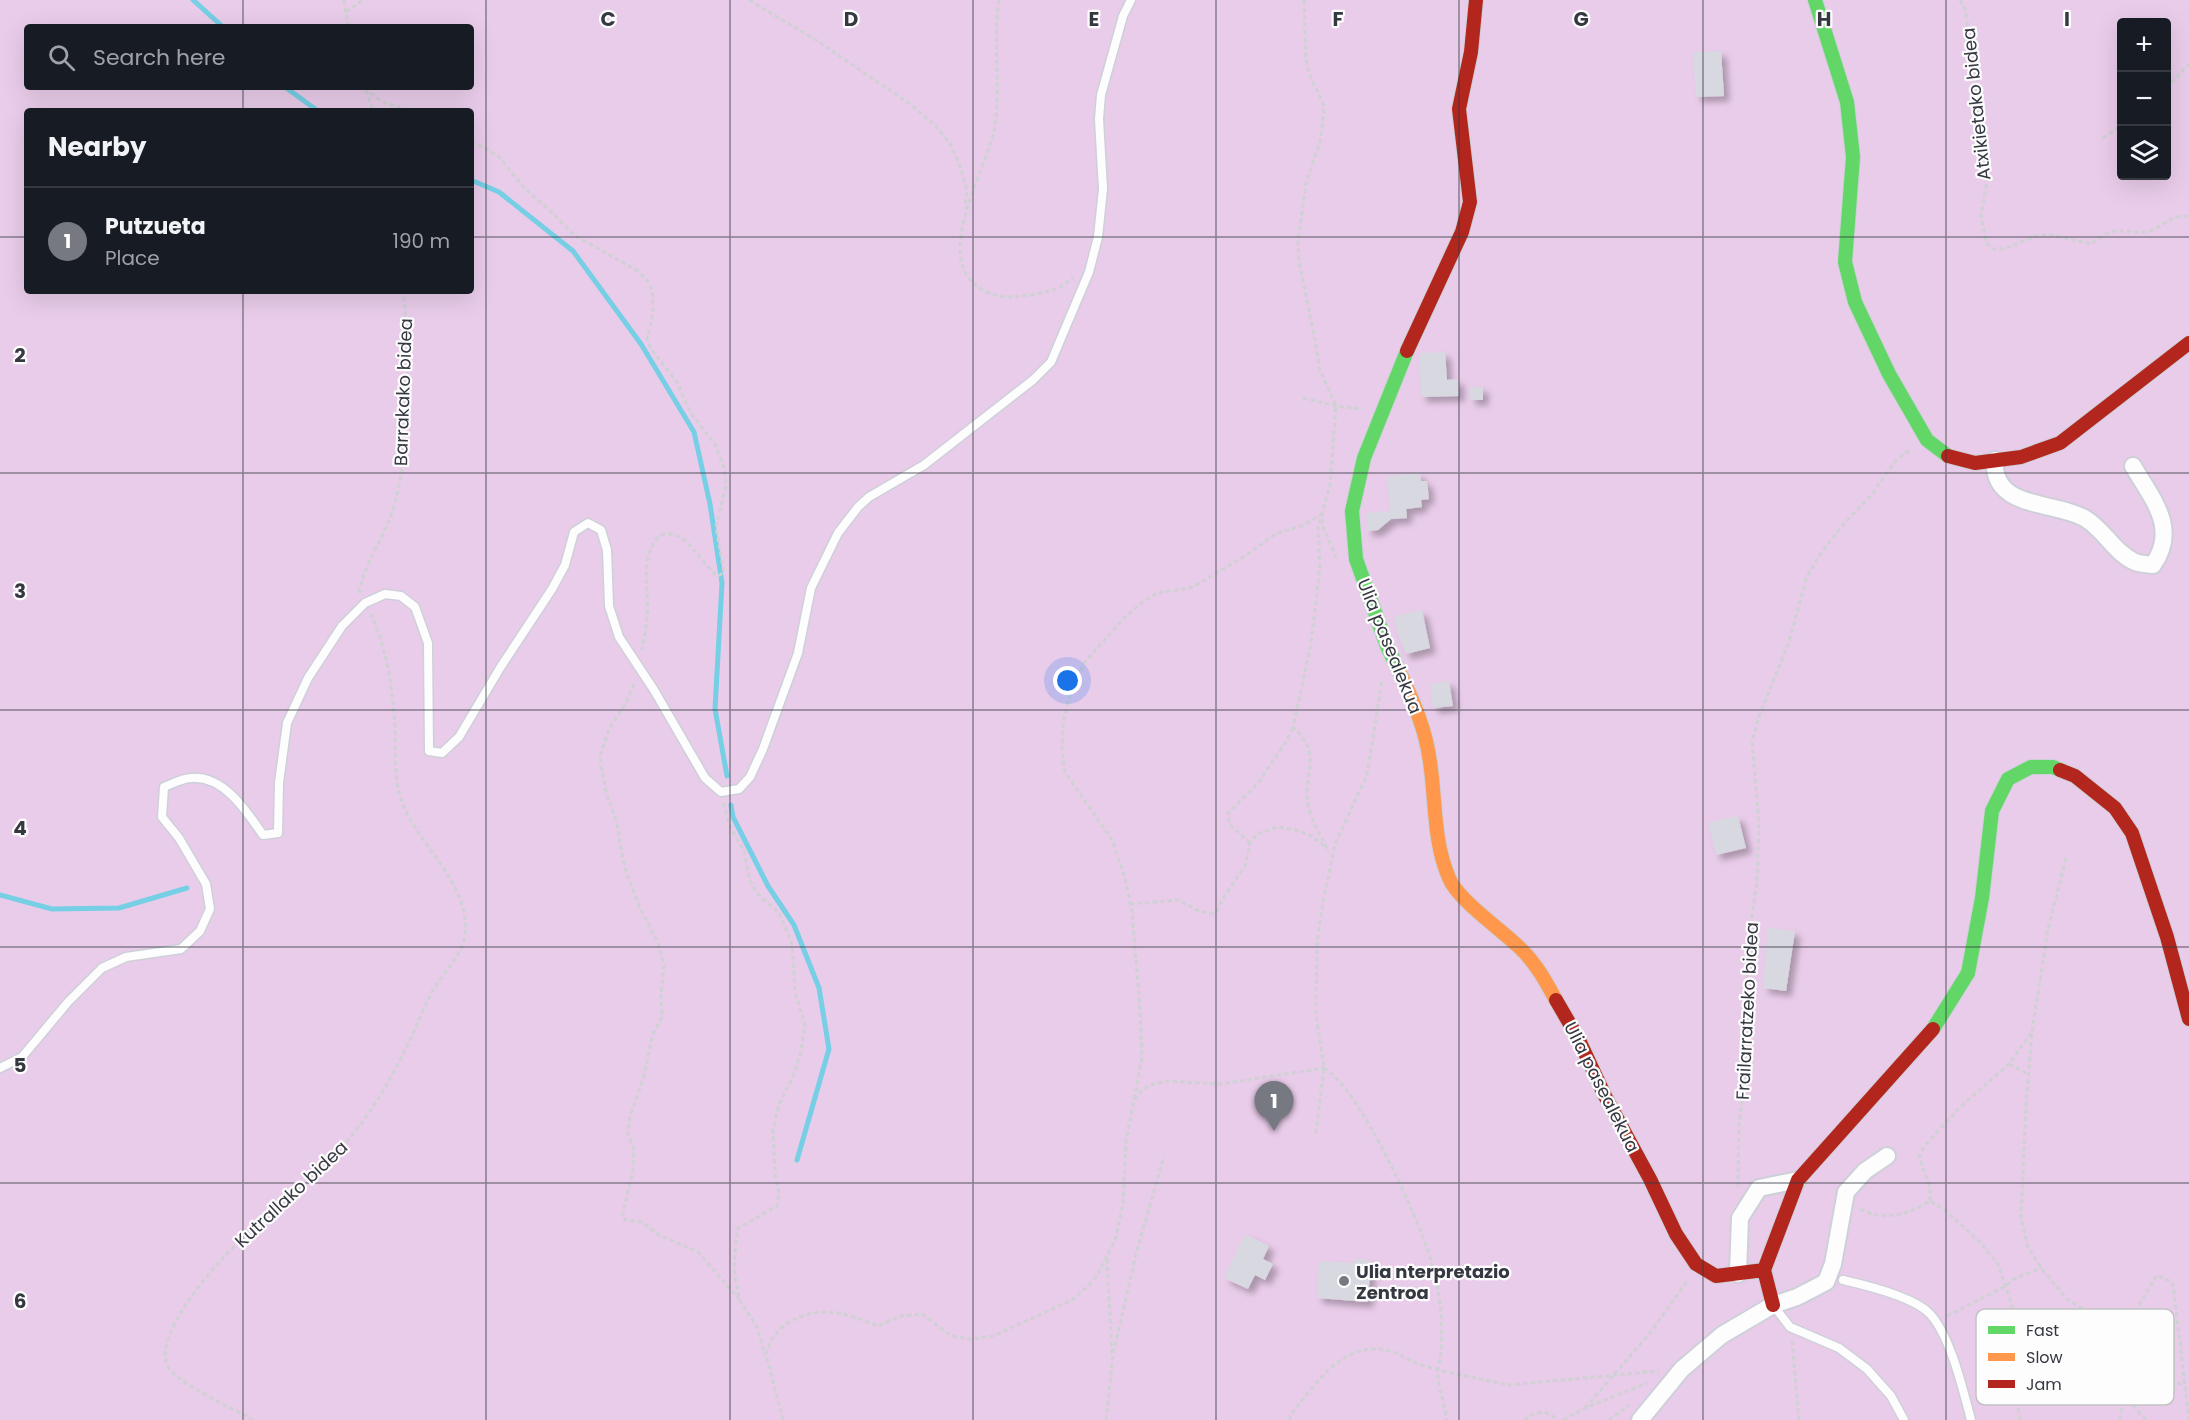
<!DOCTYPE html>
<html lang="en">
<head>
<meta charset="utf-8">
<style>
  body { margin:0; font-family:Poppins,sans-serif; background:#242831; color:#f1f3f6 }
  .controls { position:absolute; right:18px; top:18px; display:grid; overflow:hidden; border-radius:6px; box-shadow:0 6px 24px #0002 }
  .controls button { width:54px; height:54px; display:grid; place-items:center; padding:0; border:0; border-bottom:2px solid #363941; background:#171b24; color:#f1f3f6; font:30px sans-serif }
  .you { position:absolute; left:1068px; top:681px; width:21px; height:21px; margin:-15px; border:4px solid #fff; border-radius:50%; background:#1a73e8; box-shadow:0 0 0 9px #1a73e833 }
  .badge { display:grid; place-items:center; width:39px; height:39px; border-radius:50%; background:#767982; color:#fff; font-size:20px; font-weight:700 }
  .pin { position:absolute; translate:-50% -50px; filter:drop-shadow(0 2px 3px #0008) }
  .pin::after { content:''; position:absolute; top:32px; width:21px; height:18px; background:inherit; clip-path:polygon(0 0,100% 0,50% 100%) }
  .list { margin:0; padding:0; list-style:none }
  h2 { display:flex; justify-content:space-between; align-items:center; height:78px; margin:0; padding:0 24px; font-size:26px }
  h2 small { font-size:20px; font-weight:400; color:#9ea1a6 }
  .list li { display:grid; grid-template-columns:39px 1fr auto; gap:18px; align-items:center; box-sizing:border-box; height:108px; padding:0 24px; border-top:2px solid #363941 }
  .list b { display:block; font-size:22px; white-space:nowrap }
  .list p { margin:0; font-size:20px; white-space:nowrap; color:#9ea1a6 }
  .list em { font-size:20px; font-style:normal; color:#9ea1a6 }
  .icon { flex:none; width:33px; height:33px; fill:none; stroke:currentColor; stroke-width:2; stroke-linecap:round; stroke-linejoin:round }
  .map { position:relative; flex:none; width:2189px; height:1420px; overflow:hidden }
  .search { position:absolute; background:#171b24; box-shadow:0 6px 24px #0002; left:24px; top:24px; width:450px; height:66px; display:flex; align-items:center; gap:15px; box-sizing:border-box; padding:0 21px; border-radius:6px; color:#9ea1a6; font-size:22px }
  .panel { position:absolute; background:#171b24; box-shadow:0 6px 24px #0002; left:24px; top:108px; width:450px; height:186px; border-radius:6px }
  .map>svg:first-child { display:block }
  .green { fill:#e9ccea; fill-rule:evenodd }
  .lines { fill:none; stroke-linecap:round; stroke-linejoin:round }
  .stream { stroke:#76cfe5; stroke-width:5 }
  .building { fill:#d8d8e0; filter:url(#shadow) }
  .lane-casing { stroke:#cdd0d8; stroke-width:11 }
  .street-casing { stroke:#cdd0d8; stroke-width:20 }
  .fast-casing { stroke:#cdd0d8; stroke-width:16 }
  .slow-casing { stroke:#cdd0d8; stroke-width:16 }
  .jam-casing { stroke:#cdd0d8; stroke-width:16 }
  .path { stroke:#d0d1d4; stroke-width:3; stroke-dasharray:4.5 3; stroke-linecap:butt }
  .lane { stroke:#fdfdfe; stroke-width:8 }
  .street { stroke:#fdfdfe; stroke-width:16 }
  .fast { stroke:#63d668; stroke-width:14 }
  .slow { stroke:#ff974d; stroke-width:14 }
  .jam { stroke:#b3261e; stroke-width:14 }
  .grid { fill:none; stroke:#353841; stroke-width:1.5; stroke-opacity:0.55 }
  .poi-dot { fill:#767982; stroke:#fdfdfd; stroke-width:2 }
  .labels { text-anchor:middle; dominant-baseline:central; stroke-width:4.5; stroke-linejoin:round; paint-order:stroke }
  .street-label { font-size:18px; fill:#353841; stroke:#fdfdfd }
  .poi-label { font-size:18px; font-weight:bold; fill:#353841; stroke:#fdfdfd; text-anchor:start }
  .key { fill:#fdfdfd; stroke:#c1c2c5; stroke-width:1.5 }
  .key-label { font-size:16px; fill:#353841 }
  .grid-label { font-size:20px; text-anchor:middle; font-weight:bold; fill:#353841; stroke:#fdfdfd; stroke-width:4.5; stroke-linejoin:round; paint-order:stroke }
</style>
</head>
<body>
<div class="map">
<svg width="2189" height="1420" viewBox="0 0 2189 1420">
  <defs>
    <filter id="shadow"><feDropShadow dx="5.5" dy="5.5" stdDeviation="3" flood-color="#0004"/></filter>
  </defs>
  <rect width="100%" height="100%" fill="#eff2fa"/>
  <path class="green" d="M 0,0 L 2189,0 L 2189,1420 L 0,1420 ZM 2122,22 L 2166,22 L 2166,176 L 2122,176 ZM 27,27 L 471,27 L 471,87 L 27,87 ZM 27,111 L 471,111 L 471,291 L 27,291 Z"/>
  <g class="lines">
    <path class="stream" d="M 193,0 L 223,27
      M 285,87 L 318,111
      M 471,180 L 499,192 L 573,251 L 641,344 L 694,432 L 710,504 L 722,583 L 715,709 L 727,776
      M 731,805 L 733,817 L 768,886 L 794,925 L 819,988 L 829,1049 L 797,1160
      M 0,895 L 52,909 L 119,908 L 187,888"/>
  </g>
  <path class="building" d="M 1721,51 L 1724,96 L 1696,97 L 1693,52 Z
    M 1445,352 L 1447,380 L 1458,379 L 1459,396 L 1421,397 L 1419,358 L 1421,353 Z
    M 1470,387 L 1483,387 L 1483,400 L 1470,400 Z
    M 1420,473 L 1421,481 L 1427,481 L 1429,499 L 1421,500 L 1422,507 L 1406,509 L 1407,518 L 1391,519 L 1378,530 L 1367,531 L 1366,513 L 1390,511 L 1387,476 Z
    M 1422,610 L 1430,648 L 1406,654 L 1398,635 L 1394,616 Z
    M 1449,681 L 1453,706 L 1433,708 L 1430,684 Z
    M 1738,816 L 1746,848 L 1716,855 L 1708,823 Z
    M 1768,928 L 1795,931 L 1786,991 L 1763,988 Z
    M 1245,1234 L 1269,1246 L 1263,1259 L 1273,1264 L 1265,1280 L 1255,1275 L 1248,1289 L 1224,1278 Z
    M 1355,1259 L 1371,1260 L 1368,1302 L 1317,1298 L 1319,1261 L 1354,1263 Z"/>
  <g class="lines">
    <g class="lane-casing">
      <path id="lane" d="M 0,1068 L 22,1057 L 68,1002 L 102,968 L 126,957 L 181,949 L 200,931 L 210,909 L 206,884 L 179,838 L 162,817 L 164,787 C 172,784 183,778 191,778 C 224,775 247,812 263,835 L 278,833 L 279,783 L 287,723 L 308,678 L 342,626 L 365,603 L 385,594 L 401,596 L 415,607 L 428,643 L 429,751 L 442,753 L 459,737 L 500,668 L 552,589 L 565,565 L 574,532 L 588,523 L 601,530 L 607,550 L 609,606 L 619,637 L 654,690 L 705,778 L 721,792 L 739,789 L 750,777 L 763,749 L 798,653 L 811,588 L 838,533 L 858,507 L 869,497 L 924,465 L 1033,380 L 1051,362 L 1089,272 L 1098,237 L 1103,189 L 1099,119 L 1101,95 L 1123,16 L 1131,0
        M 1843,1280 C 1865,1285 1913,1297 1929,1313 C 1950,1334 1963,1390 1971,1420
        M 1773,1305 L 1790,1327 L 1839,1348 L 1867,1369 L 1891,1396 L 1904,1420"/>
    </g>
    <g class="street-casing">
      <path id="street" d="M 1995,460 C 1991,510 2057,501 2086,519 C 2104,530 2115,553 2135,562 C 2140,564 2147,564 2153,565 C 2179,528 2152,499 2133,466
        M 1738,1274 L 1740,1218 L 1759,1188 L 1798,1180
        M 1640,1420 L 1682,1369 L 1722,1335 L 1773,1305 L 1797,1297 L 1826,1282 L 1833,1264 L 1846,1192 L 1865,1171 L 1887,1156"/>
    </g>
    <g class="fast-casing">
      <path id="fast" d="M 1815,0 L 1847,102 L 1853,157 L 1845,262 L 1855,302 L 1889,374 L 1927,440 L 1948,456
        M 1399,671 L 1387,646 L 1356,559 L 1352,511 L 1364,458 L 1407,351
        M 1933,1029 L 1968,973 L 1982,898 L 1992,811 L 2008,779 L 2031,767 L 2053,767 L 2060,770"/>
    </g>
    <g class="slow-casing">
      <path id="slow" d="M 1399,671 C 1413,700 1426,730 1430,762 C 1436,801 1433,841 1449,878 C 1457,899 1503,931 1520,948 C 1536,963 1546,982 1556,1000"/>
    </g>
    <g class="jam-casing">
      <path id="jam" d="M 1407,351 L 1462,232 L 1470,202 L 1459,109 L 1471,52 L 1476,0
        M 1948,456 L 1975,463 L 2021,457 L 2060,443 L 2189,343
        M 2060,770 L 2075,776 L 2115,808 L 2132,833 L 2167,937 L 2189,1019
        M 1556,1000 L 1578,1038 L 1605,1096 L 1650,1179 L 1676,1234 L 1696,1264 L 1716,1276 L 1764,1270
        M 1773,1305 L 1764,1270 L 1798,1180 L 1933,1029"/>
    </g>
    <path class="path" d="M 344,0 L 348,27
      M 749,0 L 816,40 L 910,104 L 936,126 L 950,144 L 959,163 L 967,190 L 965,209
      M 999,0 C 993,40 1000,80 996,119 C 991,170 916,275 999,296 C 1012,299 1051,293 1062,286 C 1066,283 1070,280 1073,277
      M 1304,0 L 1306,60 L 1310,76 L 1323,103 L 1324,113 L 1320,142 L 1306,183 L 1298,241 L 1299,261 L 1317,350 L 1319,368 L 1336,406 L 1330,485 L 1322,514 L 1322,524 L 1336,557
      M 1960,0 L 1965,9 L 1976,77 L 1980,143 L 1988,176 L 1981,215 L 1986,242 L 1993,249 L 2004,249 L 2039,235 L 2053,235 L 2091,244 C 2097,240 2104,234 2111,232 C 2124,228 2137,235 2150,231 C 2163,227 2174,212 2189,217
      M 346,12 L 363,0
      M 366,87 C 378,104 392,104 410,111
      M 2166,88 L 2189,64
      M 366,90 L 373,111
      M 2103,138 L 2122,125
      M 471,142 L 489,150 L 500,158 L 525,189 L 545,206 L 574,235 L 638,271 L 649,283 L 652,290 L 653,313 L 647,340 L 651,349 L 677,382 L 690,412 L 715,444 L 724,467 L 726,486 L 716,527 L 724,572 L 718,576 C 701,565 684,524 659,536 C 638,560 650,589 647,617 C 646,628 644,639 642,650
      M 1303,398 L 1336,406 L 1363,409
      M 1321,519 L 1318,527 L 1320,565 L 1311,644 L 1293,727 C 1326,757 1300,774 1309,809 C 1313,824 1322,838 1329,852
      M 359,593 C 365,560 388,533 396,499 C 412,431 407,359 404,291
      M 634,684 L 627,701 L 609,729 L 600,756 L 601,765 L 606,792 L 616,819 L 624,865 L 639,906 L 658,943 L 664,965 L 661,995 L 662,1017 L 653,1034 L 643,1079 L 630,1117 L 628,1135 L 634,1149 L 633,1170 L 622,1217 L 625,1220 L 642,1222 L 659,1235 L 698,1252 L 739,1299
      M 723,803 L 730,826 L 744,851 L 750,881 L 757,893 L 779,913 L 792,944 L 795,992 L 805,1025 L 800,1055 L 792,1079 L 779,1104 L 773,1130 L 775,1173 L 779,1194 L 777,1206 L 737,1229 L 734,1269 L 739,1299 L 757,1327 L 765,1355
      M 1250,843 L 1229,824 L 1228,813 L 1258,783 L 1287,740 L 1293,727
      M 2066,858 L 2048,929 L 2032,1032 L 2026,1103 L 2021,1218 L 2028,1247 L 2041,1268 L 2067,1299 L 2104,1322 L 2124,1326
      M 1130,904 L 1178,900 L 1197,910 L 1211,914 L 1217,911 L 1223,898 L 1245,866 L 1250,843 L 1257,834 L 1278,827 L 1296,830 L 1312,836 L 1327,849
      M 2009,1064 L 2028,1074
      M 1324,1068 C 1359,1088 1413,1208 1427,1248 C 1440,1285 1446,1331 1438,1370 L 1509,1385 L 1659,1371
      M 1134,1099 L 1142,1058 L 1140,1009 L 1132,912 L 1125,877 L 1112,840 L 1065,772 L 1062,749 L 1063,723 L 1072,687 L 1085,662 L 1125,617 L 1143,602 L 1157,593 L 1190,588 L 1205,580 L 1245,556 L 1277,533 L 1302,526 L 1322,514
      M 1316,1133 L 1324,1068 L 1316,1015 L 1317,943 L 1323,902 L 1335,844 L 1367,775 L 1382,680
      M 1738,1187 L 1739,1123 L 1743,1097 L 1748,1022 L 1746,988 L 1750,928 L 1757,883 L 1759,823 L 1752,741 L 1760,714 L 1789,642 L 1806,579 L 1818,557 L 1843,525 L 1872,494 L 1897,459 L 1910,450
      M 1930,1201 L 1930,1187 L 1919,1157 L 1925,1145 L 1960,1107 L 2009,1064 L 2031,1033
      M 1860,1209 C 1884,1221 1908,1215 1930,1201 L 1945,1210 L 1979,1241 L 1998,1264 L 2015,1314 L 2021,1376 L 2017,1402 L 2020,1420
      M 1107,1259 L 1112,1355
      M 1947,1316 L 2006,1286 L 2014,1279 L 2041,1268
      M 1792,1341 L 1799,1420
      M 2125,1378 L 2169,1381 L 2185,1385
      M 2123,1394 L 2146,1420
      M 1585,1408 L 1650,1333 L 1687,1281
      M 253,1420 C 235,1409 175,1383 167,1365 C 153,1330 225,1253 250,1231 C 272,1212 296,1194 317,1174 C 329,1163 340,1150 350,1138 C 372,1111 390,1081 405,1050 C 415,1031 422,1011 432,992 C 442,975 464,953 465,933 C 470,883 417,844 402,802 C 393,778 396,753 395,729 C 393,688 387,651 371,614
      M 783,1420 L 766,1354 C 773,1323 807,1308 837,1313 C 851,1315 865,1321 878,1326 L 901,1316 L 922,1314 L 947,1333 L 956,1337 L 972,1339 L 993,1336 L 1072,1300 L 1088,1286 L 1098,1274 L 1115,1240 L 1123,1204 L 1126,1141 L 1134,1100 L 1142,1090 L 1150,1085 L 1166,1081 L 1220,1084 L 1324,1068
      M 1106,1420 L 1113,1355 L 1136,1254 L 1164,1156
      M 1289,1420 L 1292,1413 C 1317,1382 1344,1339 1391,1351 C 1400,1354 1408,1360 1416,1363 C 1423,1366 1431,1367 1438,1370 L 1438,1380 L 1447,1420
      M 1524,1420 C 1536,1411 1546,1409 1557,1420
      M 1563,1420 L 1585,1408 L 1647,1383
      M 1609,1420 L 1629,1405
      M 2120,1420 L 2125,1378 L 2122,1355 L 2124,1326 L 2132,1317 L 2157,1275 L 2172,1282 L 2174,1292 L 2189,1420"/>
    <use href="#lane" class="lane"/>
    <use href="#street" class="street"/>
    <use href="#fast" class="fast"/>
    <use href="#slow" class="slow"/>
    <use href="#jam" class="jam"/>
  </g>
  <path class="grid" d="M 243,0 L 243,27M 486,0 L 486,1420M 730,0 L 730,1420M 973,0 L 973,1420M 1216,0 L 1216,1420M 1459,0 L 1459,1420M 1703,0 L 1703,1420M 1946,0 L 1946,1420M 243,87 L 243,111M 0,237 L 27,237M 471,237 L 2189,237M 243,291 L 243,1420M 0,473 L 2189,473M 0,710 L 2189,710M 0,947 L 2189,947M 0,1183 L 2189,1183"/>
  <circle class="poi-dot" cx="1344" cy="1281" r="6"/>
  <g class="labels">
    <g class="street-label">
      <text transform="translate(1976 104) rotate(-96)">Atxikietako bidea</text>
      <text transform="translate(403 392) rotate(-88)">Barrakako bidea</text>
      <text transform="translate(1390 646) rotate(68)">Ulia pasealekua</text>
      <text transform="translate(1747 1011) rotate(-87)">Frailarratzeko bidea</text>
      <text transform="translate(1602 1087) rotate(63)">Ulia pasealekua</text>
      <text transform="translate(291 1194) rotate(-43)">Kutrallako bidea</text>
    </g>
    <g class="poi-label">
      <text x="1356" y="1271">Ulia nterpretazio<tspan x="1356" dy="21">Zentroa</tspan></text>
    </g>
  </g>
  <rect x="1976" y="1309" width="198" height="96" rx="9" class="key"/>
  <rect x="1988" y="1326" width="27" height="8" fill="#63d668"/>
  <rect x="1988" y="1353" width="27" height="8" fill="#ff974d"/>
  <rect x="1988" y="1380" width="27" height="8" fill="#b3261e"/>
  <g class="key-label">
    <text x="2026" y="1336">Fast</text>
    <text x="2026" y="1363">Slow</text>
    <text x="2026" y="1390">Jam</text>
  </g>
  <g class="grid-label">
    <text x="608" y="26">C</text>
    <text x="851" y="26">D</text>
    <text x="1094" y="26">E</text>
    <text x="1338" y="26">F</text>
    <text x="1581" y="26">G</text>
    <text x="1824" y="26">H</text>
    <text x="2067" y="26">I</text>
    <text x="20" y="362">2</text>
    <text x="20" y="598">3</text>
    <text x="20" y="835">4</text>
    <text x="20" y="1072">5</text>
    <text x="20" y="1308">6</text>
  </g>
</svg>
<div class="controls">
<button>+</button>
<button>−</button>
<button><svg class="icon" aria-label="layers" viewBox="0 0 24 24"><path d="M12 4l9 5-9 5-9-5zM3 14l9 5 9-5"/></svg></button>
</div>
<div class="you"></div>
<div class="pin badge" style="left:1274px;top:1131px">1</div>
<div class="search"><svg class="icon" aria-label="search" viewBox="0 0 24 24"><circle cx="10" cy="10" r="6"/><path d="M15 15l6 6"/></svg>Search here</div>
<section class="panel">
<h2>Nearby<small></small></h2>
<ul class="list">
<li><span class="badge">1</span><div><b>Putzueta</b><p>Place</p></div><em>190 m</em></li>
</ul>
</section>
</div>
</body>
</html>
